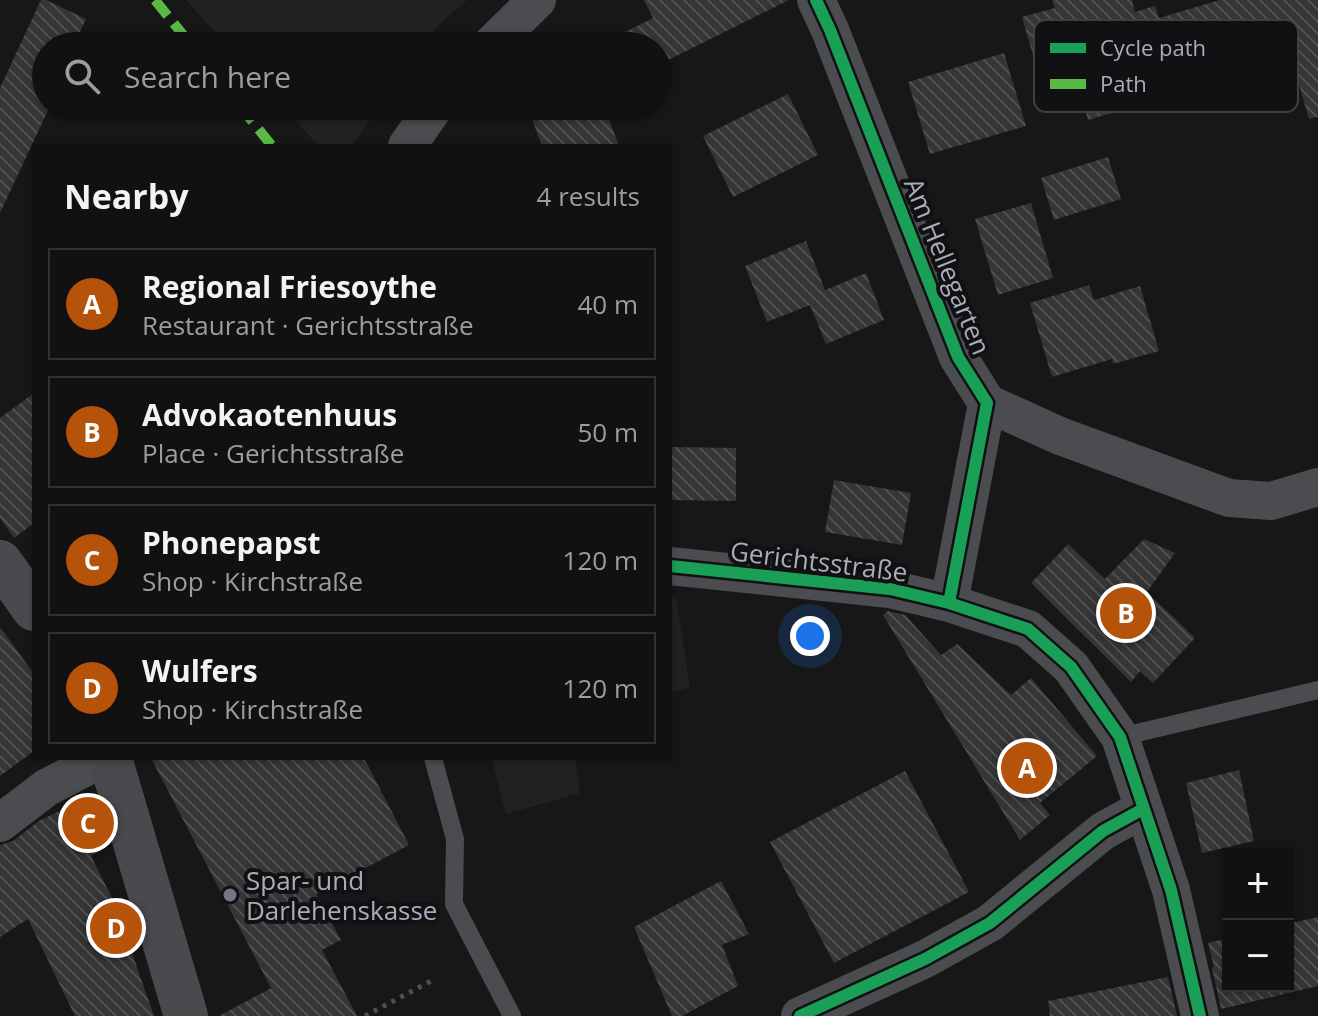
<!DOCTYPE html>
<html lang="en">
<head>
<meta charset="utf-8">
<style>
  body { margin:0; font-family:"Open Sans",sans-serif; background:#1a1a1a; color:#f1f3f6 }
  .controls { position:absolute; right:24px; bottom:24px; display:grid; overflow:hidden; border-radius:0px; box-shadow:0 2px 6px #0004 }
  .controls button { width:72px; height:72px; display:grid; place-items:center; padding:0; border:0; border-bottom:2px solid #303131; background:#111; color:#f1f3f6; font:40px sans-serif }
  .you { position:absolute; left:810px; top:636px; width:28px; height:28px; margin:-20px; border:6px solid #fff; border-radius:50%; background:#1a73e8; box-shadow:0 0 0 12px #1a73e833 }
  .badge { display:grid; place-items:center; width:52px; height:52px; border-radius:50%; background:#b45309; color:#fff; font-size:26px; font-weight:700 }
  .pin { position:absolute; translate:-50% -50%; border:4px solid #fff; box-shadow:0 2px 8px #0006 }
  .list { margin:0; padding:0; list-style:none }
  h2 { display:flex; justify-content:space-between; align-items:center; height:104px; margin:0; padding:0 32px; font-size:34px }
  h2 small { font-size:26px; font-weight:400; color:#9c9d9f }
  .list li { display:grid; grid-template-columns:52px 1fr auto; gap:24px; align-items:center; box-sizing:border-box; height:112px; margin:0 16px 16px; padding:0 16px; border:2px solid #303131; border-radius:0px }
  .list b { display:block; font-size:30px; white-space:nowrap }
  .list p { margin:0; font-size:26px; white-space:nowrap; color:#9c9d9f }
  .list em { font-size:26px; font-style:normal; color:#9c9d9f }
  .icon { flex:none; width:44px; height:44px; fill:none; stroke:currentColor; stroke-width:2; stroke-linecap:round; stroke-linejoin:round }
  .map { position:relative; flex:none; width:1318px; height:1016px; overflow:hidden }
  .search { position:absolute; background:#111; box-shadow:0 2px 6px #0004; left:32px; top:32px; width:640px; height:88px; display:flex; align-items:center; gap:20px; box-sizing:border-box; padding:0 28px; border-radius:44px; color:#9c9d9f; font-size:30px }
  .panel { position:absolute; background:#111; box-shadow:0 2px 6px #0004; left:32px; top:144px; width:640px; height:616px; border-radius:0px }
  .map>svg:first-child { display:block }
  .built { fill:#212123 }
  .building { fill:url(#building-back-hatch) }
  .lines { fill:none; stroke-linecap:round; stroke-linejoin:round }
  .path { stroke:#4d4e52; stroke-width:5; stroke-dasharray:4 6; stroke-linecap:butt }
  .lane { stroke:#4b4c50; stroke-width:18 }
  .street { stroke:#4b4c50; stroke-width:38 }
  .secondary { stroke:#4a4a4e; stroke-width:44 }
  .quiet { stroke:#58b947; stroke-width:10; stroke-dasharray:20 10; stroke-linecap:butt }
  .cycleway-casing { stroke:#111113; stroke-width:17 }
  .cycleway { stroke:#1a9f57; stroke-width:12 }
  .poi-dot { fill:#757880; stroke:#111113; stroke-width:3 }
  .labels { text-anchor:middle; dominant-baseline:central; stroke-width:8; stroke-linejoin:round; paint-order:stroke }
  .street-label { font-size:26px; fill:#a8adb8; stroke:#111113 }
  .poi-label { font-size:26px; fill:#a8adb8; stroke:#111113; text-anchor:start }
  .key { fill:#111113; stroke:#3e4045; stroke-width:2 }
  .key-label { font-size:22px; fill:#a8adb8 }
</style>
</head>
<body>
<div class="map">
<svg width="1318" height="1016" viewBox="0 0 1318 1016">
  <defs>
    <pattern id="building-back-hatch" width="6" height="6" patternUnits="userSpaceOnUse" patternTransform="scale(2)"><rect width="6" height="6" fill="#353536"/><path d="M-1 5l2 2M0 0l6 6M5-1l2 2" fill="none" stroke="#4f5051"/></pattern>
  </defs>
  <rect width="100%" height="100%" fill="#171717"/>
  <path class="built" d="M 186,0 L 467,0 L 439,25 L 424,46 L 228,46 Z
    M 282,106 L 380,106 L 352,146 L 319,146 Z
    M 676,597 L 690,687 L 670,693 L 670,598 Z
    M 491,758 L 575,758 L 580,793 L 506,814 Z"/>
  <path class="building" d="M 41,0 L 46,0 L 86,19 L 73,46 L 46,46 L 45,106 L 50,106 L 0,213 L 0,88 Z
    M 644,0 L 789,0 L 658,65 L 658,46 L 597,46 L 653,18 Z
    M 1052,0 L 1132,0 L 1135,12 L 1155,6 L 1159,18 L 1220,0 L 1318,0 L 1318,117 L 1309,119 L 1287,43 L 1176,77 L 1181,92 L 1088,120 L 1067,50 L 1034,59 L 1022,17 L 1055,8 Z
    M 1004,53 L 1026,126 L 930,154 L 908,82 Z
    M 788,94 L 818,155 L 733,197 L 703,136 Z
    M 527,106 L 604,106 L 619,146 L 542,146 Z
    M 1108,157 L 1121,199 L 1054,220 L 1041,178 Z
    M 1031,203 L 1053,278 L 998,295 L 975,219 Z
    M 806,241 L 825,290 L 866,273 L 884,320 L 826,344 L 810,305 L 767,322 L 745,266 Z
    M 1089,285 L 1094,300 L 1140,286 L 1159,351 L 1113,364 L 1112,359 L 1052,377 L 1030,303 Z
    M 34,393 L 34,523 L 14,538 L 0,518 L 0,418 Z
    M 670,447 L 736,448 L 736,501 L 670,500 Z
    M 834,480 L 911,493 L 902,545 L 825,532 Z
    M 1144,539 L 1175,553 L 1147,592 L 1195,638 L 1153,683 L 1140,671 L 1131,682 L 1031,583 L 1068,544 L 1105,579 Z
    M 888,611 L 905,615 L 941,655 L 957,644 L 1011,695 L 1031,678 L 1097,756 L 1040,803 L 1050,815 L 1020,840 L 883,615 Z
    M 0,627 L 34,674 L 34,751 L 0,776 Z
    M 151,758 L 364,758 L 409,845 L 316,894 L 341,940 L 322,950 L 357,1016 L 219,1016 L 271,988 Z
    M 1239,770 L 1254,841 L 1202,853 L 1186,783 Z
    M 905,771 L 969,892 L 834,963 L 770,842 Z
    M 80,801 L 98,852 L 91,856 L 115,904 L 112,905 L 126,936 L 154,1016 L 75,1016 L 28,919 L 0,937 L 0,845 L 13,841 L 39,821 Z
    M 721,881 L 749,934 L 722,945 L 738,986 L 682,1016 L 672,1016 L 634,927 Z
    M 1318,917 L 1318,986 L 1221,1009 L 1212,968 L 1214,967 L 1208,943 L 1228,938 L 1228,986 L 1288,986 L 1288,924 Z
    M 1168,977 L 1177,1016 L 1050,1016 L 1048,1001 Z"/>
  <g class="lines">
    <path class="path" d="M 365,1016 L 433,980"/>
    <path class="lane" d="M 1120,737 L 1318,690
      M 433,758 L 455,839 L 454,904 L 512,1016"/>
    <path class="street" d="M 816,0 L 830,30 L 958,357 L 987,403 L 949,603
      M 490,46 L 537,0
      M 407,146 L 435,106
      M 987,403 L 1060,436 L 1229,498 L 1271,501 L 1318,487
      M 670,566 L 890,589 L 949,603 L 1028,629 L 1071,667 L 1120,737 L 1171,890 L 1200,1016
      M 0,823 L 46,788 L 103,758
      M 800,1016 L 925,959 L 990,923 L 1103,831 L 1143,809"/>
    <path class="secondary" d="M 0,562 L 34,609
      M 110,758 L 186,1016"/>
    <path class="quiet" d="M 155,0 L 192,46
      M 240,106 L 272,146"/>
    <g class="cycleway-casing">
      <path id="cycleway" d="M 816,0 L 830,30 L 958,357 L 987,403 L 949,603
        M 670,566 L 890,589 L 949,603 L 1028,629 L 1071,667 L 1120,737 L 1171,890 L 1200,1016
        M 800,1016 L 925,959 L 990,923 L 1103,831 L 1143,809"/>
    </g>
    <use href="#cycleway" class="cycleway"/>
  </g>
  <circle class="poi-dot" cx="230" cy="895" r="8"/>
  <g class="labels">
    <g class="street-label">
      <text transform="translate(948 266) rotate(68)">Am Hellegarten</text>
      <text transform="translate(819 561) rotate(7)">Gerichtsstraße</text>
    </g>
    <g class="poi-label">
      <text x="246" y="880">Spar- und<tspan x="246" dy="30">Darlehenskasse</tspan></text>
    </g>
  </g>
  <rect x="1034" y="20" width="264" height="92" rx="12" class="key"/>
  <rect x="1050" y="43" width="36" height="10" fill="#1a9f57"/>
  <rect x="1050" y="79" width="36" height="10" fill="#58b947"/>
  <g class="key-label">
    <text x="1100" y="56">Cycle path</text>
    <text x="1100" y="92">Path</text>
  </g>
</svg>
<div class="controls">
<button>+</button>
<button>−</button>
</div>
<div class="you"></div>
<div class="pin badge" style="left:1027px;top:768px">A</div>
<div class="pin badge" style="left:1126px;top:613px">B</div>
<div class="pin badge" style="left:88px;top:823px">C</div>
<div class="pin badge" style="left:116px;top:928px">D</div>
<div class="search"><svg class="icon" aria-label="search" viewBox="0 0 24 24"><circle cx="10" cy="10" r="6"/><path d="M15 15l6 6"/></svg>Search here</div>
<section class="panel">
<h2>Nearby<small>4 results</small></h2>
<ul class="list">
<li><span class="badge">A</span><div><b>Regional Friesoythe</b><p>Restaurant · Gerichtsstraße</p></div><em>40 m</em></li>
<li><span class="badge">B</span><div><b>Advokaotenhuus</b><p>Place · Gerichtsstraße</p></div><em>50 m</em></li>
<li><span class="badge">C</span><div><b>Phonepapst</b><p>Shop · Kirchstraße</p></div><em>120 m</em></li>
<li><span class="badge">D</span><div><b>Wulfers</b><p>Shop · Kirchstraße</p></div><em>120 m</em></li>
</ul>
</section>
</div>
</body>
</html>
